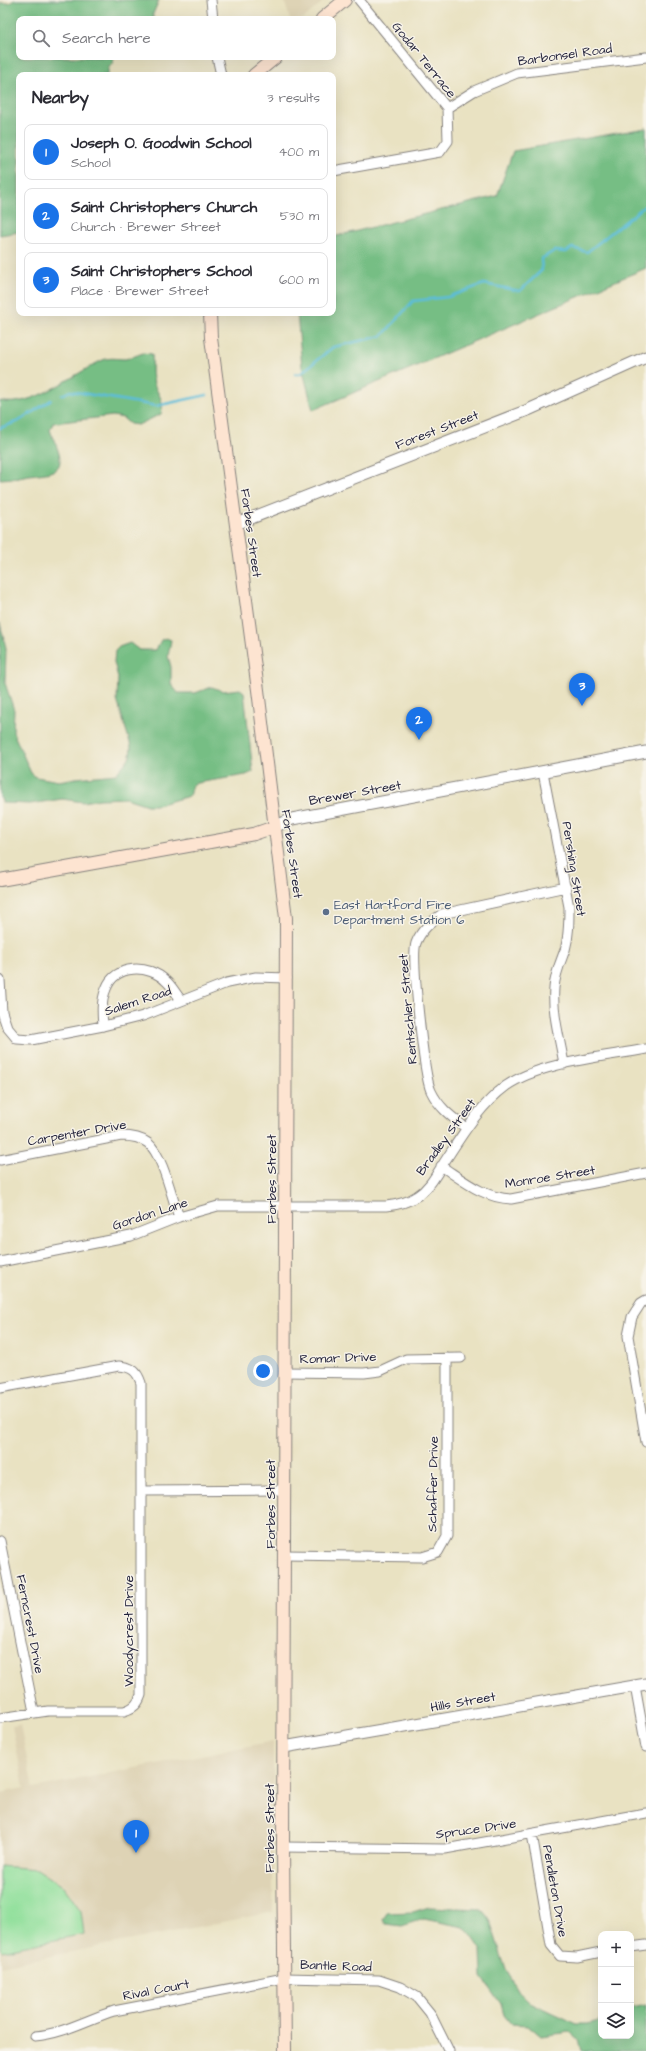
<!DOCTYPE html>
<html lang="en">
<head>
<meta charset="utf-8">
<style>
  body { margin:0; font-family:"Architects Daughter",sans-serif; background:#f2f2f3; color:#2b2b33 }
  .controls { position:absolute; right:12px; bottom:12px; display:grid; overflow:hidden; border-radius:8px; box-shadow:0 4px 16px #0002 }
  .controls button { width:36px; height:36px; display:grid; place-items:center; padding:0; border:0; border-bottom:1px solid #e1e1e2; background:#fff; color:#2b2b33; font:20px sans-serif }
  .you { position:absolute; left:263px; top:1371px; width:14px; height:14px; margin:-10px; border:3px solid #fff; border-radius:50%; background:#1a73e8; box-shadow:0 0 0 6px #1a73e833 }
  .badge { display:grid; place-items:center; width:26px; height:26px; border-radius:50%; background:#1a73e8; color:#fff; font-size:13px; font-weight:700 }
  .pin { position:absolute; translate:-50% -33px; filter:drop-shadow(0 1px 2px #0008) }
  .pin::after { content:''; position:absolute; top:21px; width:14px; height:12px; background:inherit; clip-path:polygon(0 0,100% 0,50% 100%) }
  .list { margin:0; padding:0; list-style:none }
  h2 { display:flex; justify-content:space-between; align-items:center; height:52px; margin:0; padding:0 16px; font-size:17px }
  h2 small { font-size:13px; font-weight:400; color:#7c7c81 }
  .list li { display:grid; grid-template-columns:26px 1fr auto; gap:12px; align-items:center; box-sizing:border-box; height:56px; margin:0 8px 8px; padding:0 8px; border:1px solid #e1e1e2; border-radius:8px }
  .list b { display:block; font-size:15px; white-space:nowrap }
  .list p { margin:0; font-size:13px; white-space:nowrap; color:#7c7c81 }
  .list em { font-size:13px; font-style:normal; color:#7c7c81 }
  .icon { flex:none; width:22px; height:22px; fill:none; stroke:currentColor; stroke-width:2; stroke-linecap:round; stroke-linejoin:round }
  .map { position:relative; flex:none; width:646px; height:2051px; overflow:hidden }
  .search { position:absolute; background:#fff; box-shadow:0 4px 16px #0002; left:16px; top:16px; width:320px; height:44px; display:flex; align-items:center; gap:10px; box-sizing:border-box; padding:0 14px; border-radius:8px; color:#7c7c81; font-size:15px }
  .panel { position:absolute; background:#fff; box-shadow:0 4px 16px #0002; left:16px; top:72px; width:320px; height:244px; border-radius:8px }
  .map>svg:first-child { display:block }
  .built { fill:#ded3b5 }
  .green { fill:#93e09d; stroke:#5a816c }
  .forest { fill:#76be84; stroke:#4c7060 }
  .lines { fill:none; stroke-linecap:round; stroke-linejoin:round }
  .stream { stroke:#5bbdda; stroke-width:2.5 }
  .minor-casing { stroke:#86827e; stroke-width:11 }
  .tertiary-casing { stroke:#86827e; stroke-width:13 }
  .secondary-casing { stroke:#86827e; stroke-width:14 }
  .minor { stroke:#fff; stroke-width:9 }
  .tertiary { stroke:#fff; stroke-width:11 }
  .secondary { stroke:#fde4d1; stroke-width:12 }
  .service-dot { fill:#5c6f8a; stroke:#f7f3e8; stroke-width:1.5 }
  .labels { text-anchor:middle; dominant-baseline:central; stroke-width:3; stroke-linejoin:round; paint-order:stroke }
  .street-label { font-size:13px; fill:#22223b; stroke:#f7f3e8 }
  .service-label { font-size:13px; fill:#4e5e75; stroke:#f7f3e8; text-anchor:start }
</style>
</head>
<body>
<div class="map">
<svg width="646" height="2051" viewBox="0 0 646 2051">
  <rect width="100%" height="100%" fill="#f7f3e8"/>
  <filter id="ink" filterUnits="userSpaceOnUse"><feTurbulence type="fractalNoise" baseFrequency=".025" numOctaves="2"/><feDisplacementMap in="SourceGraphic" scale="8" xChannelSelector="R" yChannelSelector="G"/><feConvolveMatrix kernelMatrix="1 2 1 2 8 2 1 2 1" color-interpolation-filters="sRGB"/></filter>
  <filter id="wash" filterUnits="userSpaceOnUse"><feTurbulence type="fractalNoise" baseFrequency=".012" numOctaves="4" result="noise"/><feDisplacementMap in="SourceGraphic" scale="16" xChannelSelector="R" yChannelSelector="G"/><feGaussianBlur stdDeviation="0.9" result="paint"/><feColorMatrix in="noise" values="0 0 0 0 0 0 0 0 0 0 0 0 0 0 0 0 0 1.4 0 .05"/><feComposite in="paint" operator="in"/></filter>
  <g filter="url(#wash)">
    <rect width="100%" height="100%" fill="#e9e2c2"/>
    <path class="built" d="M 284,0 L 325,0 L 303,19 L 290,19 Z
      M 20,1725 L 33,1788 L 273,1741 L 273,1912 L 0,1966 L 0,1793 L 24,1788 L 12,1726 Z"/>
    <path class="green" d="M 0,1866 L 37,1869 L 64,1887 L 81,1911 L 84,1934 L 2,1951 L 0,1949 Z"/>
    <path class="forest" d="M 15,0 L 159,0 L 153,14 L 154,19 L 19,19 L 19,57 L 114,57 L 113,62 L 108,69 L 108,75 L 19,75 L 19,232 L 0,235 L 0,3 L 9,3 Z
      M 646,128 L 646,268 L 313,410 L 302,367 L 297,313 L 333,313 L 333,237 L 497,196 L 513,151 Z
      M 143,353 L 152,354 C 153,362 151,371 153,379 C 155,394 166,397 161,414 L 138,425 L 130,424 L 123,418 L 113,416 L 53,423 L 50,430 C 59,454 72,472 37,474 C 25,475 14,479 0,479 L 0,401 C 31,410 76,372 103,360 C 110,357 118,359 125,359 C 131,358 137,355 143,353 Z
      M 0,623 L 6,648 L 5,683 L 14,710 L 13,732 L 31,773 L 36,777 L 59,781 L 76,778 L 116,774 L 130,757 L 131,746 L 117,700 L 118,678 L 114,662 L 115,651 L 119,647 L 130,643 L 139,650 L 156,650 L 161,640 L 166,638 L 171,640 L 168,656 L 171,667 L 171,684 L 178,693 L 195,693 L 212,687 L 223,691 L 240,689 L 244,692 L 253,772 L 246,775 L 197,783 L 192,785 L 189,796 L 157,805 L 147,805 L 126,798 L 100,799 L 83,802 L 62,799 L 30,804 L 3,803 L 0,797 Z
      M 429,1907 L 482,1909 L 491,1924 L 506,1970 L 520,1993 L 528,2001 L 577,2024 L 587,2024 L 601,2020 L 601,2036 L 631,2036 L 631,2008 L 646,2005 L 646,2051 L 581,2051 L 578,2039 L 570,2032 L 541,2036 L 528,2025 L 511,2024 L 504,2015 L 501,2004 L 482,1977 L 481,1949 L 472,1936 L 464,1927 L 424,1919 L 402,1926 L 386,1924 L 383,1919 L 387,1913 L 413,1912 Z"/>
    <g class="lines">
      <path class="stream" d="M 295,374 L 300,374 L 333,347 L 382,336 L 413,301 L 448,297 L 484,284 L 520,291 L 542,270 L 541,259 L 554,251 L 566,252 L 572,248 L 587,252 L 646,205
        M 62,395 L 70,391 L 156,406 L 207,395
        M 0,428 L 19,421 L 51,400"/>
    </g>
  </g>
  <g filter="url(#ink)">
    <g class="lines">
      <g class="minor-casing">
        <path id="minor" d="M 211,0 L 213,19
          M 217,57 L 221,75
          M 447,108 L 474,91 L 517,73 L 646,57
          M 333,171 L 440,152 L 448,141 L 447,108 L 359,0
          M 543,772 L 569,907 C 569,922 569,936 565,950 C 560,963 555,974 554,988 C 552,1014 560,1039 564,1064
          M 0,980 L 2,1012 L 7,1027 L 17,1039 L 31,1040 L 103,1026 L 143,1016 L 227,983 L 256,977 L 287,978
          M 103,1026 C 102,1014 101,1001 106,989 C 115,964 149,964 166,981 C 172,986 176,994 181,1000
          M 466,1128 C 452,1117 439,1108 431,1091 C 424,1076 411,957 416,943 C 421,930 431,922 442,914 L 566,887
          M 0,1160 L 121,1136 C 131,1136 140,1137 148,1143 C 163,1155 172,1199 179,1217
          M 441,1166 C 464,1181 484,1198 511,1199 L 646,1173
          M 0,1262 L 131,1236 L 179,1217 L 218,1206 L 386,1206 C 397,1205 407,1203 417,1196 C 430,1188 437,1173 445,1161 C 462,1135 480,1105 506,1086 C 540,1062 605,1057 646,1049
          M 646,1300 L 641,1303 L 632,1317 L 628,1336 L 646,1442
          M 285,1372 L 364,1373 L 380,1371 L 406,1359 L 461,1358
          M 0,1388 L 119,1366 C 132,1367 137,1371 141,1383 L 141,1695 C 138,1704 134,1708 124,1711 L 48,1711 L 0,1718
          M 142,1491 L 284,1490
          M 0,1541 L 34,1712
          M 285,1555 L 422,1557 L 438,1552 L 447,1536 L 447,1358
          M 635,1686 L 646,1747
          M 532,1834 L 551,1945 L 560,1956 L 577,1957 L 601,1952
          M 283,1847 L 445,1849 L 646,1813
          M 631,1947 L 646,1945
          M 35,2036 C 63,2034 88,2019 114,2011 L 284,1978 L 379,1980 L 400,1987 L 417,1997 L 430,2013 L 449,2051"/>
      </g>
      <g class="tertiary-casing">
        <path id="tertiary" d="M 236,524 L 528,410 L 646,357
          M 274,827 L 292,819 L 646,752
          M 284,1747 L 646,1684"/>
      </g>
      <g class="secondary-casing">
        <path id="secondary" d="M 322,19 L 345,0
          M 254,75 L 276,57
          M 210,313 L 211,338 L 258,690 L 286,918 L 283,1847 L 285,2051
          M 0,880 L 254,834 L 274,827"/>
      </g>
      <use href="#minor" class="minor"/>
      <use href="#tertiary" class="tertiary"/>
      <use href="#secondary" class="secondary"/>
    </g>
  </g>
  <circle class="service-dot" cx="326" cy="912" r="4"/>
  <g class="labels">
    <g class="street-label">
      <text transform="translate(565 55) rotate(-8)">Barbonsel Road</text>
      <text transform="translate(424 60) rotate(51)">Godar Terrace</text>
      <text transform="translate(437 430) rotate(-21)">Forest Street</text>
      <text transform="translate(251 533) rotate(82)">Forbes Street</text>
      <text transform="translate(355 793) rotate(-10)">Brewer Street</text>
      <text transform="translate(292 854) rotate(82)">Forbes Street</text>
      <text transform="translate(574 869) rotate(81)">Pershing Street</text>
      <text transform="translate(138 1001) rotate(-18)">Salem Road</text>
      <text transform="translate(408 1009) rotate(-95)">Rentschler Street</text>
      <text transform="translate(77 1133) rotate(-10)">Carpenter Drive</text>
      <text transform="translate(446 1137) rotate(-54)">Bradley Street</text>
      <text transform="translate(550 1177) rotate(-9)">Monroe Street</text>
      <text transform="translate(272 1179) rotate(-90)">Forbes Street</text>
      <text transform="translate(150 1214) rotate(-18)">Gordon Lane</text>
      <text transform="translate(338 1358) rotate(-2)">Romar Drive</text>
      <text transform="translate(433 1484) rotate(-89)">Schaffer Drive</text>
      <text transform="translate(271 1504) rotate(-90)">Forbes Street</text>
      <text transform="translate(30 1624) rotate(79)">Ferncrest Drive</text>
      <text transform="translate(129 1631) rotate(-90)">Woodycrest Drive</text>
      <text transform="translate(463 1702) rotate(-10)">Hills Street</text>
      <text transform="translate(270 1828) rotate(-90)">Forbes Street</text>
      <text transform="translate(476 1829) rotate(-8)">Spruce Drive</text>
      <text transform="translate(555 1891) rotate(80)">Pendleton Drive</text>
      <text transform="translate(336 1966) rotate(2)">Bantle Road</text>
      <text transform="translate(156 1990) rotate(-11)">Rival Court</text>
    </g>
    <g class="service-label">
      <text x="334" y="905">East Hartford Fire<tspan x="334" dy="15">Department Station 6</tspan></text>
    </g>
  </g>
</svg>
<div class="controls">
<button>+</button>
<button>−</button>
<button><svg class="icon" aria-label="layers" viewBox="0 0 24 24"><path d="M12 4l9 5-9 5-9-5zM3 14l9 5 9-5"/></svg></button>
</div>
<div class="you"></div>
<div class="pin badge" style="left:136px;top:1853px">1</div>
<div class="pin badge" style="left:419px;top:740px">2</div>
<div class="pin badge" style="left:582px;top:706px">3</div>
<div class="search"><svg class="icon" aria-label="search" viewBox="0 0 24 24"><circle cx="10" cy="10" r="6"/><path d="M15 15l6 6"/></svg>Search here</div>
<section class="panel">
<h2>Nearby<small>3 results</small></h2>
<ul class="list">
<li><span class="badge">1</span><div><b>Joseph O. Goodwin School</b><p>School</p></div><em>400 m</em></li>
<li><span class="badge">2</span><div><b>Saint Christophers Church</b><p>Church · Brewer Street</p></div><em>530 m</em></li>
<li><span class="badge">3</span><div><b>Saint Christophers School</b><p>Place · Brewer Street</p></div><em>600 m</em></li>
</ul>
</section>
</div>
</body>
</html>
